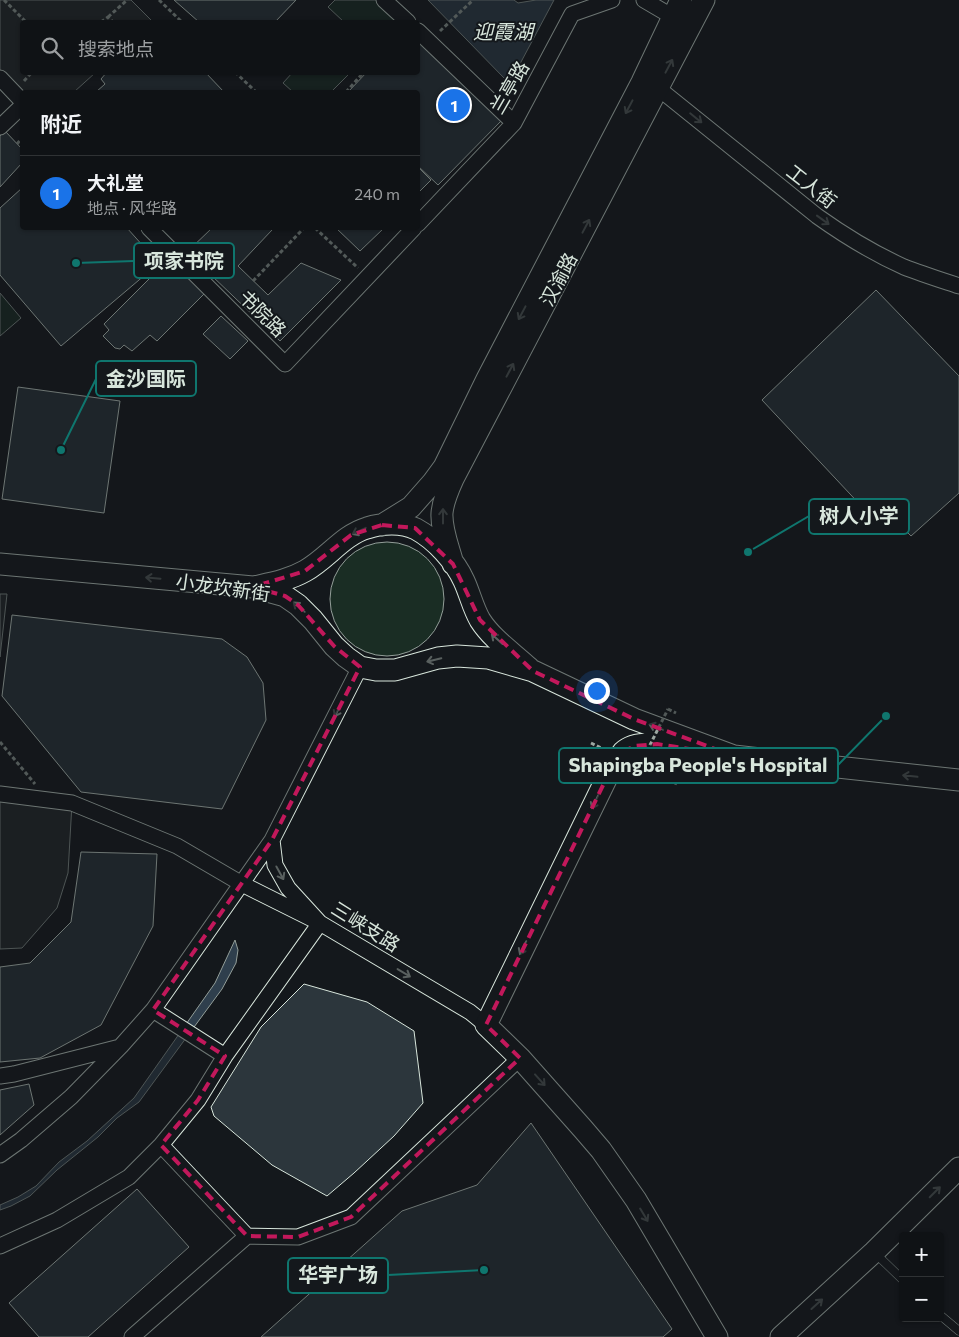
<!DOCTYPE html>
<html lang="zh">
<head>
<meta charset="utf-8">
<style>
  body { margin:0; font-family:Commissioner,"Noto Sans SC",sans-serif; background:#181b1e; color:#f1f3f6 }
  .controls { position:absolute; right:15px; bottom:15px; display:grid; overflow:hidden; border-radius:5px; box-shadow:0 1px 4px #0004 }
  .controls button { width:45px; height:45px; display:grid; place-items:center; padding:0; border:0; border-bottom:1px solid #2f3234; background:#0f1215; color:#f1f3f6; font:25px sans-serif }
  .you { position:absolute; left:596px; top:690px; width:18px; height:18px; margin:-12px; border:4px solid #fff; border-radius:50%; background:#1a73e8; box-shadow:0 0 0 8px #1a73e833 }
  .badge { display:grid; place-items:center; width:32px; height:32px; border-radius:50%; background:#1a73e8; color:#fff; font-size:16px; font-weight:700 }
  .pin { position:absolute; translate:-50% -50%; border:2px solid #fff; box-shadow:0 1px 5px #0006 }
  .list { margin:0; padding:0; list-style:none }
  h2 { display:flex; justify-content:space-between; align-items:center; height:65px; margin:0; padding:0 20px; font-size:21px }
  h2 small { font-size:16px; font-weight:400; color:#9b9ea0 }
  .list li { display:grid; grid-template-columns:32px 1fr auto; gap:15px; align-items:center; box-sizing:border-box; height:75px; padding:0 20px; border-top:1px solid #2f3234 }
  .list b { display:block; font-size:19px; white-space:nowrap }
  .list p { margin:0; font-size:16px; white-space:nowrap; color:#9b9ea0 }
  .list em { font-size:16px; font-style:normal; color:#9b9ea0 }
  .icon { flex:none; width:28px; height:28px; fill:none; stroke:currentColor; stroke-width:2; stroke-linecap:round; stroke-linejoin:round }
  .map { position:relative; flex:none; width:959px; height:1337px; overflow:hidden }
  .search { position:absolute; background:#0f1215; box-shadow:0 1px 4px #0004; left:20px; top:20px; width:400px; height:55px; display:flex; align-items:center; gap:12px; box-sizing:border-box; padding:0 18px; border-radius:5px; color:#9b9ea0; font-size:19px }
  .panel { position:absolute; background:#0f1215; box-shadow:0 1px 4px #0004; left:20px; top:90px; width:400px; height:140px; border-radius:5px }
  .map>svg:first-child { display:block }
  .green { fill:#1a2d24; stroke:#939e99 }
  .parking { fill:#24282b; stroke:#939e99 }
  .water { fill:#2f3f4d; stroke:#939e99 }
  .building { fill:#2c363c; stroke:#d8e6dc }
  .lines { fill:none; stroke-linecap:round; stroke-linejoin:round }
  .lane-casing { stroke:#d8e6dc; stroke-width:9 }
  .street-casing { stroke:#d8e6dc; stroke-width:17 }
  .secondary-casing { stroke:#d8e6dc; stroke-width:23 }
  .path { stroke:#9da8a2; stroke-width:3; stroke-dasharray:4 2.5; stroke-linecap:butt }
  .lane { stroke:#14181c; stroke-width:8 }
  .street { stroke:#14181c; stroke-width:15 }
  .secondary { stroke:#14181c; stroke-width:21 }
  .path-bridge { stroke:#9da8a2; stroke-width:3; stroke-dasharray:4 2.5; stroke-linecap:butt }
  .oneway { stroke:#59605f }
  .marked { fill:none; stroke:#c2185b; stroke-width:4; stroke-dasharray:10 6; stroke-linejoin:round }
  .labels { text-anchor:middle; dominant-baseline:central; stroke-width:4; stroke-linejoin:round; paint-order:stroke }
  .street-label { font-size:19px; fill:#d8e6dc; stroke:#14181c }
  .water-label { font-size:20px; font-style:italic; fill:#d8e6dc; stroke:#14181c }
  .leader { fill:none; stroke:#0f766e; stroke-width:2 }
  .callout-dot { fill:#0f766e; stroke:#14181c; stroke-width:2 }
  .callout { fill:#14181c; stroke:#0f766e; stroke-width:2 }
  .callout-label { font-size:20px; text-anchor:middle; font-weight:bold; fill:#d8e6dc }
</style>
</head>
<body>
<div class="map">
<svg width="959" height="1337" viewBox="0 0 959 1337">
  <rect width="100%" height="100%" fill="#14181c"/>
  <path class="green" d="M 335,0 L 387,0 L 403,22 L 344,22 L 328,7 Z
    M 293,72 L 350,72 L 350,73 L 331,92 L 293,92 L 283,83 Z
    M 0,293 L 21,318 L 0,336 Z
    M330 599a57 57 0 1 1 114 0a57 57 0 1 1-114 0Z"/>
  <path class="parking" d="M 0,0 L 131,0 L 151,20 L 149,22 L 22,22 L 22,72 L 95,73 L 74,92 L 22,92 L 0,78 Z
    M 0,594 L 7,594 L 0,657 Z
    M 0,794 L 72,803 L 68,873 L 57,908 L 22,948 L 0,949 Z"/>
  <path class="water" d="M 428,0 L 514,0 L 518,3 L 536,0 L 554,0 L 513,77 L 504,78 Z
    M 235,940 L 238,950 L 236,963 L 222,989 L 139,1102 L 117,1118 L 98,1137 L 57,1170 L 30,1196 L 11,1206 L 0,1210 L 0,1205 L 18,1197 L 36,1186 L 59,1162 L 87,1141 L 134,1098 L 215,983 Z"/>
  <path class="building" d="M 174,0 L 296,0 L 275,22 L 199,22 Z
    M 418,40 L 504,118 L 438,185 L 418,166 L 418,92 L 348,92 L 367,72 L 418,72 Z
    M 107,72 L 205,72 L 224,92 L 96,92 L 105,84 L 101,79 Z
    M 5,131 L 22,149 L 22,163 L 0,187 L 0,136 Z
    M 418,167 L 431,180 L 418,193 Z
    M 22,188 L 22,228 L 127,228 L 153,257 L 152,269 L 61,346 L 0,275 L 0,208 Z
    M 212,228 L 270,228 L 272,230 L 238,266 L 268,295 L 301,263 L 341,280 L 280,341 L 187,252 Z
    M 336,228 L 384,228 L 360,251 Z
    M 170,258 L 204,294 L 157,341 L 150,335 L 132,351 L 124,345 L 120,349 L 115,348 L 103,336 L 109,330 L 104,324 Z
    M 876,290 L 959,376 L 959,493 L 911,536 L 889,514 L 865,510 L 762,400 Z
    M 221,316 L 248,341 L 230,359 L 203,334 Z
    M 18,387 L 120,401 L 104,513 L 2,499 Z
    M 12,615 L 222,639 L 247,657 L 263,683 L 266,720 L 222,809 L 81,792 L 2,696 Z
    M 81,852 L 157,854 L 153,926 L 101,1025 L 40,1058 L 0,1062 L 0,967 L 30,963 L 71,922 Z
    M 304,984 L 367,1002 L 414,1031 L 423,1103 L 394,1136 L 354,1173 L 327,1196 L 272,1165 L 214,1116 L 211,1107 L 261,1027 Z
    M 29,1084 L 34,1105 L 0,1135 L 0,1090 Z
    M 531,1123 L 672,1329 L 663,1337 L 261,1337 L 402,1211 L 477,1185 Z
    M 137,1189 L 189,1247 L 88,1337 L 39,1337 L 9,1303 Z"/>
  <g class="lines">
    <g class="lane-casing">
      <path id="lane" d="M 876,1254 L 903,1280
        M 940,1315 L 959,1331"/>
    </g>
    <g class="street-casing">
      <path id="street" d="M 384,0 L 408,22
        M 644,0 L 673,17
        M 418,31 L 514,123
        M 0,78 L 22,101
        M 658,88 L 817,216 C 845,236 873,253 904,267 C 922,274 941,280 959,286
        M 0,127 L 22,106
        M 418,224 L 514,123 L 572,14 L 612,0
        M 149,228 L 285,364 L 414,228
        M 360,667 L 272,840 L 275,865 L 288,888 L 320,923 L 470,1012 L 486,1025
        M 0,794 L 72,803 L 177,846 L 242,884 L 320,923 L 225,1056 L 198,1100 L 161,1145 L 129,1177 L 57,1220 L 0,1246
        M 153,1010 L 225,1056
        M 0,1076 L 14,1074 L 120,1047
        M 161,1145 L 247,1236
        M 0,1155 L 21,1140 L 71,1097 L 121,1046 L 153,1010 L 272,840
        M 132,1337 L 247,1236 L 298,1237 L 351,1217 L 520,1058"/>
    </g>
    <g class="secondary-casing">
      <path id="secondary" d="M 382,525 L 411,507 L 433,482 L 444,467 L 487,379 L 642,82 L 681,0
        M 0,564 L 253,587 L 285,596 L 298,605 L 313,620 L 334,646 L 346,657 L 360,667 L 376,670 L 395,670 L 438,658 L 457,656 L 488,658 L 533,671 L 634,719 L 734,756 L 959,780
        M 453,564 C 449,548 441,530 442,513 C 443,501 448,490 453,479 L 704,0
        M 254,587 C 272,583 289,580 305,571 C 327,559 343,535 367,528 C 382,523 402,522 416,529 C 436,540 455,561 464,581 C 470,594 473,608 480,620 C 492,639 513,653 529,668
        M 689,749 C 671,746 637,738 623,752 C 619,757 615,764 611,769 L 486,1025 L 520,1058 L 583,1129 L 601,1150 L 636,1200 L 717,1337
        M 781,1337 L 874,1252 L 959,1168"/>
    </g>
    <path class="path" d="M 4,0 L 26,22
      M 159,0 L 182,22
      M 108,17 L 126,1 L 125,0
      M 101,22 L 108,17 L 113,22
      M 440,31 L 473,0
      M 235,72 L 256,92
      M 24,81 L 32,72
      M 346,92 L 364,72
      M 17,144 L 22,138
      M 315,228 L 358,268
      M 253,281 L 304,228
      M 668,709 L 676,713
      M 0,742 L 35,784
      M 639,767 L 677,784"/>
    <use href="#lane" class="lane"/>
    <use href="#street" class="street"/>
    <use href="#secondary" class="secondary"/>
    <path class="path-bridge" d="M 591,743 L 639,767 L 668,709"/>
  </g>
  <defs><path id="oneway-shaft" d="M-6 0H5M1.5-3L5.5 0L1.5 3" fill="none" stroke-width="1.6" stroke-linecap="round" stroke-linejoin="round" transform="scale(1.25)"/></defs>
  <g class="oneway">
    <use href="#oneway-shaft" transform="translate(669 66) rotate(-62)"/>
    <use href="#oneway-shaft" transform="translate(629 107) rotate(118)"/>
    <use href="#oneway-shaft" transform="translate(696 118) rotate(39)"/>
    <use href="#oneway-shaft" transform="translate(823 220) rotate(36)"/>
    <use href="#oneway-shaft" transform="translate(586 226) rotate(-62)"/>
    <use href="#oneway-shaft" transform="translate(522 313) rotate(118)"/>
    <use href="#oneway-shaft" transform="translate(510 370) rotate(-62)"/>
    <use href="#oneway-shaft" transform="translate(443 516) rotate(-90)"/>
    <use href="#oneway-shaft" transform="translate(359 531) rotate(155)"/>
    <use href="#oneway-shaft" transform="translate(153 578) rotate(-175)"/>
    <use href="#oneway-shaft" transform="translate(299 607) rotate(-139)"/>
    <use href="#oneway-shaft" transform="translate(497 639) rotate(-138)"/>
    <use href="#oneway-shaft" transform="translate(434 660) rotate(167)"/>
    <use href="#oneway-shaft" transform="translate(338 710) rotate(117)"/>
    <use href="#oneway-shaft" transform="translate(656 727) rotate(-159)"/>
    <use href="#oneway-shaft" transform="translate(910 776) rotate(-174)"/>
    <use href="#oneway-shaft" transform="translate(595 802) rotate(116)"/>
    <use href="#oneway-shaft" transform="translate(280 873) rotate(61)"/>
    <use href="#oneway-shaft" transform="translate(523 948) rotate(116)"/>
    <use href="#oneway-shaft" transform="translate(404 973) rotate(31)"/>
    <use href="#oneway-shaft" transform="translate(540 1080) rotate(48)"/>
    <use href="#oneway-shaft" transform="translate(935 1192) rotate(-45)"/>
    <use href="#oneway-shaft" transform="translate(644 1215) rotate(59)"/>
    <use href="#oneway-shaft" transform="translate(817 1304) rotate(-42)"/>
  </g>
  <path d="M0 0H959V1337H0ZM 382,525 L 415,528 L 453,564 L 480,620 L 533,671 L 634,719 L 734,756 L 657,744 L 635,746 L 624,751 L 611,769 L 486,1025 L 520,1058 L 351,1217 L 298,1237 L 247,1236 L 161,1145 L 198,1100 L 225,1056 L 153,1010 L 272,840 L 360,667 L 334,646 L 298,605 L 285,596 L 253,587 L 305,571 L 351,535 Z" fill="#14181c" fill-opacity=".55" fill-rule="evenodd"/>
  <path class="marked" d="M 382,525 L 415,528 L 453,564 L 480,620 L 533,671 L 634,719 L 734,756 L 657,744 L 635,746 L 624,751 L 611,769 L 486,1025 L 520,1058 L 351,1217 L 298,1237 L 247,1236 L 161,1145 L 198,1100 L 225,1056 L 153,1010 L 272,840 L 360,667 L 334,646 L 298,605 L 285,596 L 253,587 L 305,571 L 351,535 Z"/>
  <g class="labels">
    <g class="street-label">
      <text transform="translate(509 87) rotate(-60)">兰亭路</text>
      <text transform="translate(812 186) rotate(38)">工人街</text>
      <text transform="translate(558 279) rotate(-62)">汉渝路</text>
      <text transform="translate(263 313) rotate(45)">书院路</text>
      <text transform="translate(223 587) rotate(8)">小龙坎新街</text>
      <text transform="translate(366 926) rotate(32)">三峡支路</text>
    </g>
    <g class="water-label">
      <text x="503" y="31">迎霞湖</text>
    </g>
  </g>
  <path class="leader" d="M76 263L134 261M61 450L96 379M748 552L809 516M886 716L838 765M484 1270L388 1275"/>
  <g class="callout-dot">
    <circle cx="76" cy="263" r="5"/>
    <circle cx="61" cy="450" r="5"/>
    <circle cx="748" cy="552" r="5"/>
    <circle cx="886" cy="716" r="5"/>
    <circle cx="484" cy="1270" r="5"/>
  </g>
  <g class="callout">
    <rect x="134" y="243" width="100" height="35" rx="5"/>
    <rect x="96" y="361" width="100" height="35" rx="5"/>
    <rect x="809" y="499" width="100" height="35" rx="5"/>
    <rect x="559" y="748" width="279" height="35" rx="5"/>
    <rect x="288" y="1258" width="100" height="35" rx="5"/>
  </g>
  <g class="callout-label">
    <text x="184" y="268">项家书院</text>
    <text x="146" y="386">金沙国际</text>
    <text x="859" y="523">树人小学</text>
    <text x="698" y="772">Shapingba People's Hospital</text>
    <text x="338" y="1282">华宇广场</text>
  </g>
</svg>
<div class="controls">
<button>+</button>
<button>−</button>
</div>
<div class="you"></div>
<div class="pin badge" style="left:454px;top:105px">1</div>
<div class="search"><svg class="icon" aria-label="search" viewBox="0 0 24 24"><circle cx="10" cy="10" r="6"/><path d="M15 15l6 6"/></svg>搜索地点</div>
<section class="panel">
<h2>附近<small></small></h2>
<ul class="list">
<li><span class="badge">1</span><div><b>大礼堂</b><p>地点 · 风华路</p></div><em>240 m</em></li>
</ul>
</section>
</div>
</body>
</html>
